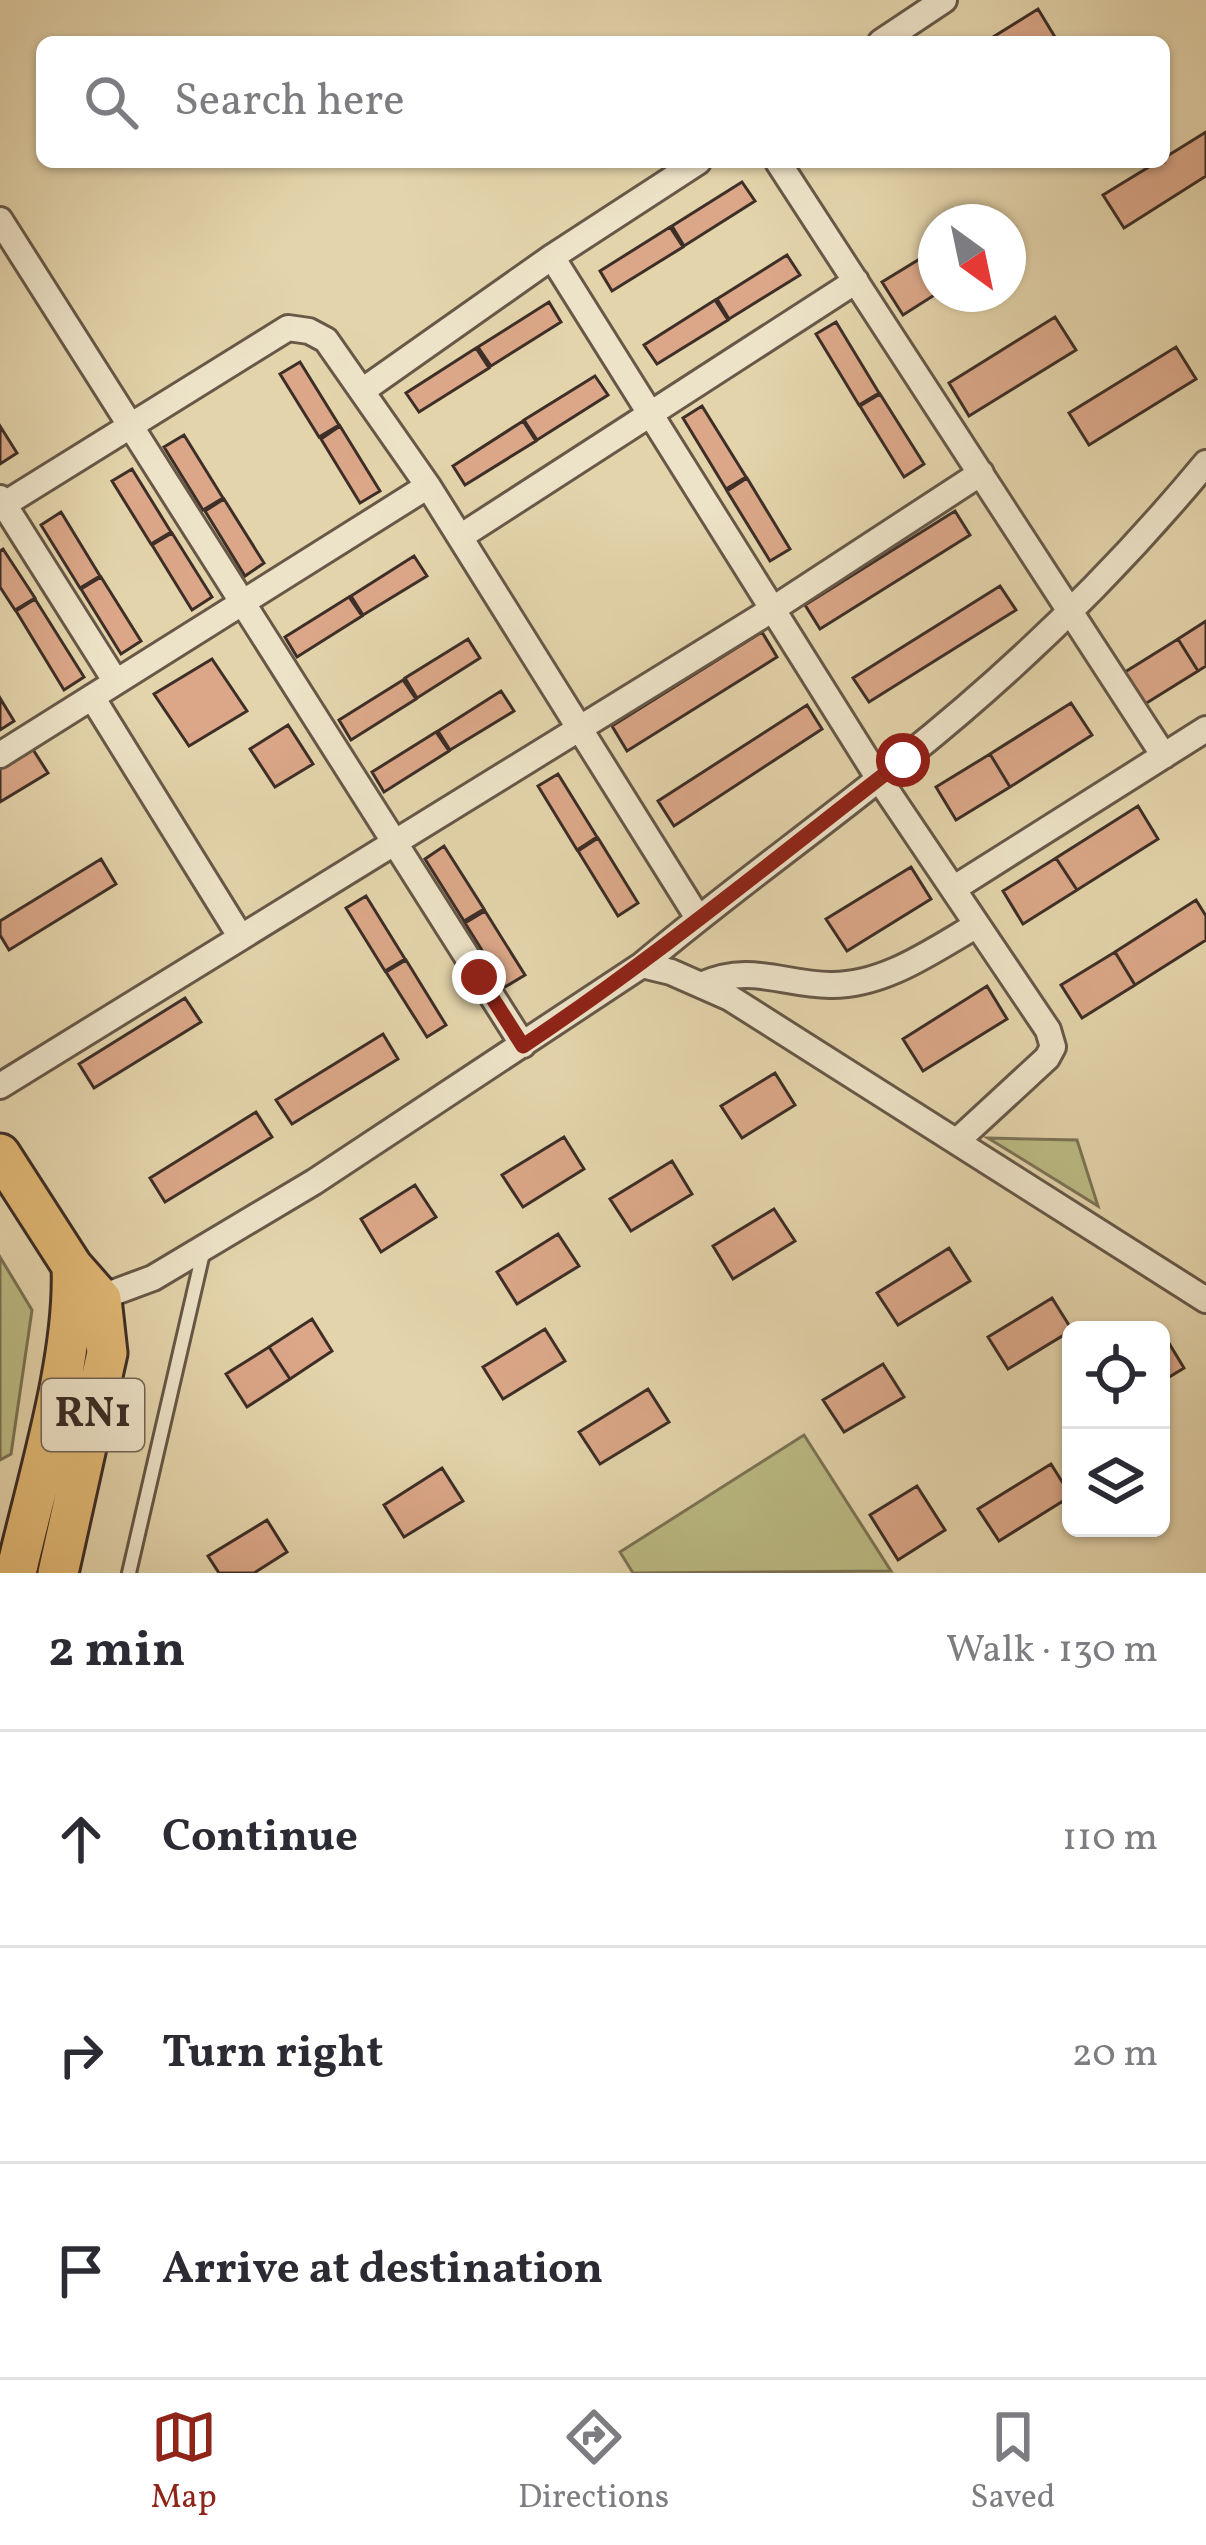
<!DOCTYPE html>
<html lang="en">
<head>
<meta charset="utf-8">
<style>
  body { margin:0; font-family:Vollkorn,serif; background:#f2f2f3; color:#2b2b33 }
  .controls { position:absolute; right:36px; bottom:36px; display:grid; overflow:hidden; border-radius:18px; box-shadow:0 3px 9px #0004 }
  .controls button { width:108px; height:108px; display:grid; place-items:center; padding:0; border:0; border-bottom:3px solid #e1e1e2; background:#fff; color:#2b2b33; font:60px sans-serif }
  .compass { position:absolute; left:918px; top:204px; width:108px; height:108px; border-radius:50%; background:#fff; box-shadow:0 3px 9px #0004; rotate:147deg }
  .stop { position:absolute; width:36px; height:36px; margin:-27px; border:9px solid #8f2418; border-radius:50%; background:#fff }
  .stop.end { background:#8f2418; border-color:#fff; box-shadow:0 3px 12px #0008 }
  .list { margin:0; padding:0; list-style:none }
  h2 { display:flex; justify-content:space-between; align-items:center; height:156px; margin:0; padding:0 48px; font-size:51px }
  h2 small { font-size:39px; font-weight:400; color:#7c7c81 }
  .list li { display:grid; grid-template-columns:78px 1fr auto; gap:36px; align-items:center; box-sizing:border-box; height:216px; padding:0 48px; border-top:3px solid #e1e1e2 }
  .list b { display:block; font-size:45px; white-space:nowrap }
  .list em { font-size:39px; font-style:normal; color:#7c7c81 }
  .icon { flex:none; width:66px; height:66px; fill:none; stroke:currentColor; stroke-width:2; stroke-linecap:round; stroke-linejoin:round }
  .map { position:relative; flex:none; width:1206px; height:1573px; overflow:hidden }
  .search { position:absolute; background:#fff; box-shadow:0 3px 9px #0004; left:36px; right:36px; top:36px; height:132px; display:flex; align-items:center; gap:30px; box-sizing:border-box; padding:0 42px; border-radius:18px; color:#7c7c81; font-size:45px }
  .sheet { height:804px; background:#fff }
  nav { display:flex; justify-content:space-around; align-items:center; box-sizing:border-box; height:168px; border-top:3px solid #e1e1e2; background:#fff; font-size:33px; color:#7c7c81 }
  nav a { display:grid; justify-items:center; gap:6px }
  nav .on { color:#8f2418 }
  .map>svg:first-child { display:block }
  .green { fill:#bbbb84; stroke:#7c7456; stroke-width:3 }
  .building { fill:#dba788; stroke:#3d2e27; stroke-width:3 }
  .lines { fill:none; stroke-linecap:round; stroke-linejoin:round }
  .service-casing { stroke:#675848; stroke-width:18 }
  .minor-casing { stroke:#675848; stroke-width:30 }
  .trunk-casing { stroke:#3d2e27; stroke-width:45 }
  .service { stroke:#ede3c8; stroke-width:12 }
  .minor { stroke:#ede3c8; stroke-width:24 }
  .trunk { stroke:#e2ba76; stroke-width:39 }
  .route { stroke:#8f2418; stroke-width:15 }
  .labels { text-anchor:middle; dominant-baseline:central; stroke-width:9; stroke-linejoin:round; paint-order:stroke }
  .shield { fill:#ede3c8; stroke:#726457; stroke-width:3 }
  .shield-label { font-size:42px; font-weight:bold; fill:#3d2e27 }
</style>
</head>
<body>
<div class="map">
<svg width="1206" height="1573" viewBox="0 0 1206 1573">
  <rect width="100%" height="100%" fill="#e4d4ab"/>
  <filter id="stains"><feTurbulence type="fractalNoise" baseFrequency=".00167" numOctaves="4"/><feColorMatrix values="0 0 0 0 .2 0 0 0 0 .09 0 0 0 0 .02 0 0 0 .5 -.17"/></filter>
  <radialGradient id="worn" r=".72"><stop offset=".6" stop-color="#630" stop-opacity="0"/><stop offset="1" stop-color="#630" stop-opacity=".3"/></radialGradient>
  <path class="green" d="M 988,1138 L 1077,1140 L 1098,1206 Z
    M 0,1257 L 32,1310 L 11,1454 L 0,1460 Z
    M 804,1435 L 891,1571 L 633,1573 L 620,1552 Z"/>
  <path class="building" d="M 1038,9 L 1058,42 L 985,42 Z
    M 1206,132 L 1206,176 L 1124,228 L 1103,195 L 1157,162 L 1164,162 L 1164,158 Z
    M 742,182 L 755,201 L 684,246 L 672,226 Z
    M 670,227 L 683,247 L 612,291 L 600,271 Z
    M 936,249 L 936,294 L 903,315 L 882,282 Z
    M 787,255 L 800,275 L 729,319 L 717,299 Z
    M 715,300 L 728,320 L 657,364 L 644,345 Z
    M 549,302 L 561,322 L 491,366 L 478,347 Z
    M 1055,317 L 1076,350 L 969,416 L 949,383 Z
    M 836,322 L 879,393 L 859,405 L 816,334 Z
    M 1176,347 L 1196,379 L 1089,445 L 1069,413 Z
    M 476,348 L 489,368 L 419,412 L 406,393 Z
    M 300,362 L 339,425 L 319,437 L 280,374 Z
    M 595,376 L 608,395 L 537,440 L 524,420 Z
    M 880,394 L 924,464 L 904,477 L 860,406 Z
    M 702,406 L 746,477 L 726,489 L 683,418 Z
    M 523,421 L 536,441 L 465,485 L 453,466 Z
    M 0,426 L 17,453 L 0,464 Z
    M 340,426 L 380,491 L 360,503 L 321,439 Z
    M 184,435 L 223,498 L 203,510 L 164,447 Z
    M 132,469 L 171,532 L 151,544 L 112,481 Z
    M 747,478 L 790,549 L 770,561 L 727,491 Z
    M 224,499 L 264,563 L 245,576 L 205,511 Z
    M 955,511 L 970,535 L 820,629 L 805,605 Z
    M 61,512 L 100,576 L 80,588 L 41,525 Z
    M 172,533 L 212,597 L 192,610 L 152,545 Z
    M 3,549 L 35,598 L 15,610 L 0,587 L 0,551 Z
    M 414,556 L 427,576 L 363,615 L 351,596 Z
    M 101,577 L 141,641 L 121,654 L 81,589 Z
    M 1000,586 L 1016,610 L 869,702 L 853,678 Z
    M 349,597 L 362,616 L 297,657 L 285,637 Z
    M 35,599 L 84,677 L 64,690 L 16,611 Z
    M 1206,621 L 1206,666 L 1198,671 L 1178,639 Z
    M 762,632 L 777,657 L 627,751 L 612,726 Z
    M 468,639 L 480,658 L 417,698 L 405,678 Z
    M 1178,639 L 1198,671 L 1145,704 L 1125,672 Z
    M 212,659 L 247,711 L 189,746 L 154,694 Z
    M 403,680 L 416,699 L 351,740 L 339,720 Z
    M 501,691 L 514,711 L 450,750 L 438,731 Z
    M 0,698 L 14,721 L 0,730 Z
    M 1071,703 L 1092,735 L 1010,787 L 990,754 Z
    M 807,705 L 822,729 L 674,826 L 658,801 Z
    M 288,725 L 313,764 L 275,787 L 250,749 Z
    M 436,732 L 449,751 L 384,792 L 372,772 Z
    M 32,748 L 48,773 L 0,802 L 0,768 Z
    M 990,754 L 1010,787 L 956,820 L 936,787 Z
    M 558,774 L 597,837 L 577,850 L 538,786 Z
    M 1138,806 L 1158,839 L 1077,890 L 1056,858 Z
    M 598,838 L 638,903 L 618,916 L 578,851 Z
    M 444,846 L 484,909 L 464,921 L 425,859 Z
    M 1056,858 L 1077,890 L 1023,924 L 1003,891 Z
    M 101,859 L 116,884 L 9,950 L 0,935 L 0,921 Z
    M 911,867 L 931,899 L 847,951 L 826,919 Z
    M 366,896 L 405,959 L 385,971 L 346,908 Z
    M 1196,900 L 1206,916 L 1206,940 L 1135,985 L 1115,952 Z
    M 485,911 L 525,975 L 505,987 L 465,923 Z
    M 1115,952 L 1135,985 L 1082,1018 L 1061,985 Z
    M 406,960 L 446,1025 L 427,1037 L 386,972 Z
    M 987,986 L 1007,1019 L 923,1071 L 903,1039 Z
    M 185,998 L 201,1022 L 94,1088 L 79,1064 Z
    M 383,1034 L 398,1059 L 292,1124 L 276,1100 Z
    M 775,1073 L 795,1105 L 742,1138 L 721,1106 Z
    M 256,1112 L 272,1137 L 165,1202 L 150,1178 Z
    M 564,1137 L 584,1169 L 523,1207 L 502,1175 Z
    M 672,1161 L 692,1194 L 631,1231 L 610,1199 Z
    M 415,1185 L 436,1217 L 381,1252 L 361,1219 Z
    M 774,1209 L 795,1241 L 733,1279 L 713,1246 Z
    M 558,1234 L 579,1266 L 517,1304 L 497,1272 Z
    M 949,1248 L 970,1281 L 898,1325 L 877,1293 Z
    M 1052,1298 L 1072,1330 L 1008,1369 L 988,1337 Z
    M 312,1319 L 332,1351 L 290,1379 L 269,1347 Z
    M 545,1329 L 565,1361 L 503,1399 L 483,1367 Z
    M 1164,1335 L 1184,1368 L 1161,1382 L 1161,1337 Z
    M 269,1347 L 290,1379 L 247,1407 L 226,1374 Z
    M 883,1364 L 904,1397 L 844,1432 L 823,1400 Z
    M 648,1389 L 669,1422 L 600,1464 L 579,1432 Z
    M 1051,1464 L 1071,1496 L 999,1541 L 978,1509 Z
    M 442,1468 L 463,1501 L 404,1537 L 384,1505 Z
    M 917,1486 L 945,1530 L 898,1560 L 870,1515 Z
    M 267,1520 L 287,1552 L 254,1573 L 219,1573 L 208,1556 Z"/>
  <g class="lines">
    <g class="service-casing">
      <path id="service" d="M 129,1573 L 203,1253"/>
    </g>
    <g class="minor-casing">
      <path id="minor" d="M 881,42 L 944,0
        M 778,162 L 1164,756
        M 0,220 L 523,1045
        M 552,257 L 879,779 L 1048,1030 L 1053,1047 L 1047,1058 L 957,1141
        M 362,391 L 552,257 L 698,162
        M 0,498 L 116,682
        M 0,507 L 288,328 L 309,331 L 326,340 L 428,486 L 698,918
        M 460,537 L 856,281
        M 92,697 L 240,936
        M 0,755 L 428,486
        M 953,889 L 1206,729
        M 642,965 C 726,894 815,831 900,762 C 1012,673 1115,573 1206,463
        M 701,985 C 750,963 781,984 830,985 C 884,986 932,951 977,925
        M 0,1086 L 773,609 L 981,473
        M 91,1301 L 153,1278 L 314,1182 L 642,965 L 671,972 L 730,998 L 1206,1300"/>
    </g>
    <g class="trunk-casing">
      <path id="trunk" d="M 0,1154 L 72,1266 L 101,1299 L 107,1353 L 58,1573
        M 16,1573 C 37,1481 76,1359 72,1266"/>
    </g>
    <use href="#service" class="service"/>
    <use href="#minor" class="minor"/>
    <use href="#trunk" class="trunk"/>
  </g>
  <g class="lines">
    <path class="route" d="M 479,977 L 523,1046 C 655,958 777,857 903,760"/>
  </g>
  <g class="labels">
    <rect class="shield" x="42" y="1379" width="102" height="72" rx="9"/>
    <g class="shield-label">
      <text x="93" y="1415">RN1</text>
    </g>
  </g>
  <rect width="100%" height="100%" filter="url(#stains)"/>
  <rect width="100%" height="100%" fill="url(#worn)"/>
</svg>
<div class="controls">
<button><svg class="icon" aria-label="locate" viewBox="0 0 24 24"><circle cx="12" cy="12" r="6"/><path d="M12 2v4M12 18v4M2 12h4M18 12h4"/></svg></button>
<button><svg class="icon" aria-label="layers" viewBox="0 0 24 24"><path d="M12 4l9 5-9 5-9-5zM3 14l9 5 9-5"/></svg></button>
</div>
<svg class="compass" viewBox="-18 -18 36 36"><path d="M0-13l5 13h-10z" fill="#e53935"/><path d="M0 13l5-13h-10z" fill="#7c7c81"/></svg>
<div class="stop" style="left:903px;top:760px"></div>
<div class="stop end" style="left:479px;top:977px"></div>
<div class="search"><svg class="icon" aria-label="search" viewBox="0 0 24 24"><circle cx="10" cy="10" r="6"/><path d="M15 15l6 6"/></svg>Search here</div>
</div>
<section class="sheet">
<h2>2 min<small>Walk · 130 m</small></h2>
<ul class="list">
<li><svg class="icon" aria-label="ahead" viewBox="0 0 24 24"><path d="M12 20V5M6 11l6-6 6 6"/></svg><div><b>Continue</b></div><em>110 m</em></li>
<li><svg class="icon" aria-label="right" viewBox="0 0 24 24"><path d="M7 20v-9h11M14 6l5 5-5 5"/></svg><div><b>Turn right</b></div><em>20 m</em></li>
<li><svg class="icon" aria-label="arrive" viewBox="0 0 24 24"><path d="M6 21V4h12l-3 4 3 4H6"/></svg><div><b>Arrive at destination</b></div></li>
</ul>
</section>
<nav>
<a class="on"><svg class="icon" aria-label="map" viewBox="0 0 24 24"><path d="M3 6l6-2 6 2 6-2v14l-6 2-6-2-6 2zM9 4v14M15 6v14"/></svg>Map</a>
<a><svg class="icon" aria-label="directions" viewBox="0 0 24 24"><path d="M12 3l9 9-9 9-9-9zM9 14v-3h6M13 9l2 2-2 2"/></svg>Directions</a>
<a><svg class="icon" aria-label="saved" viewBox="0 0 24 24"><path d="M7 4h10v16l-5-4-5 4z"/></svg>Saved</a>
</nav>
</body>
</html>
